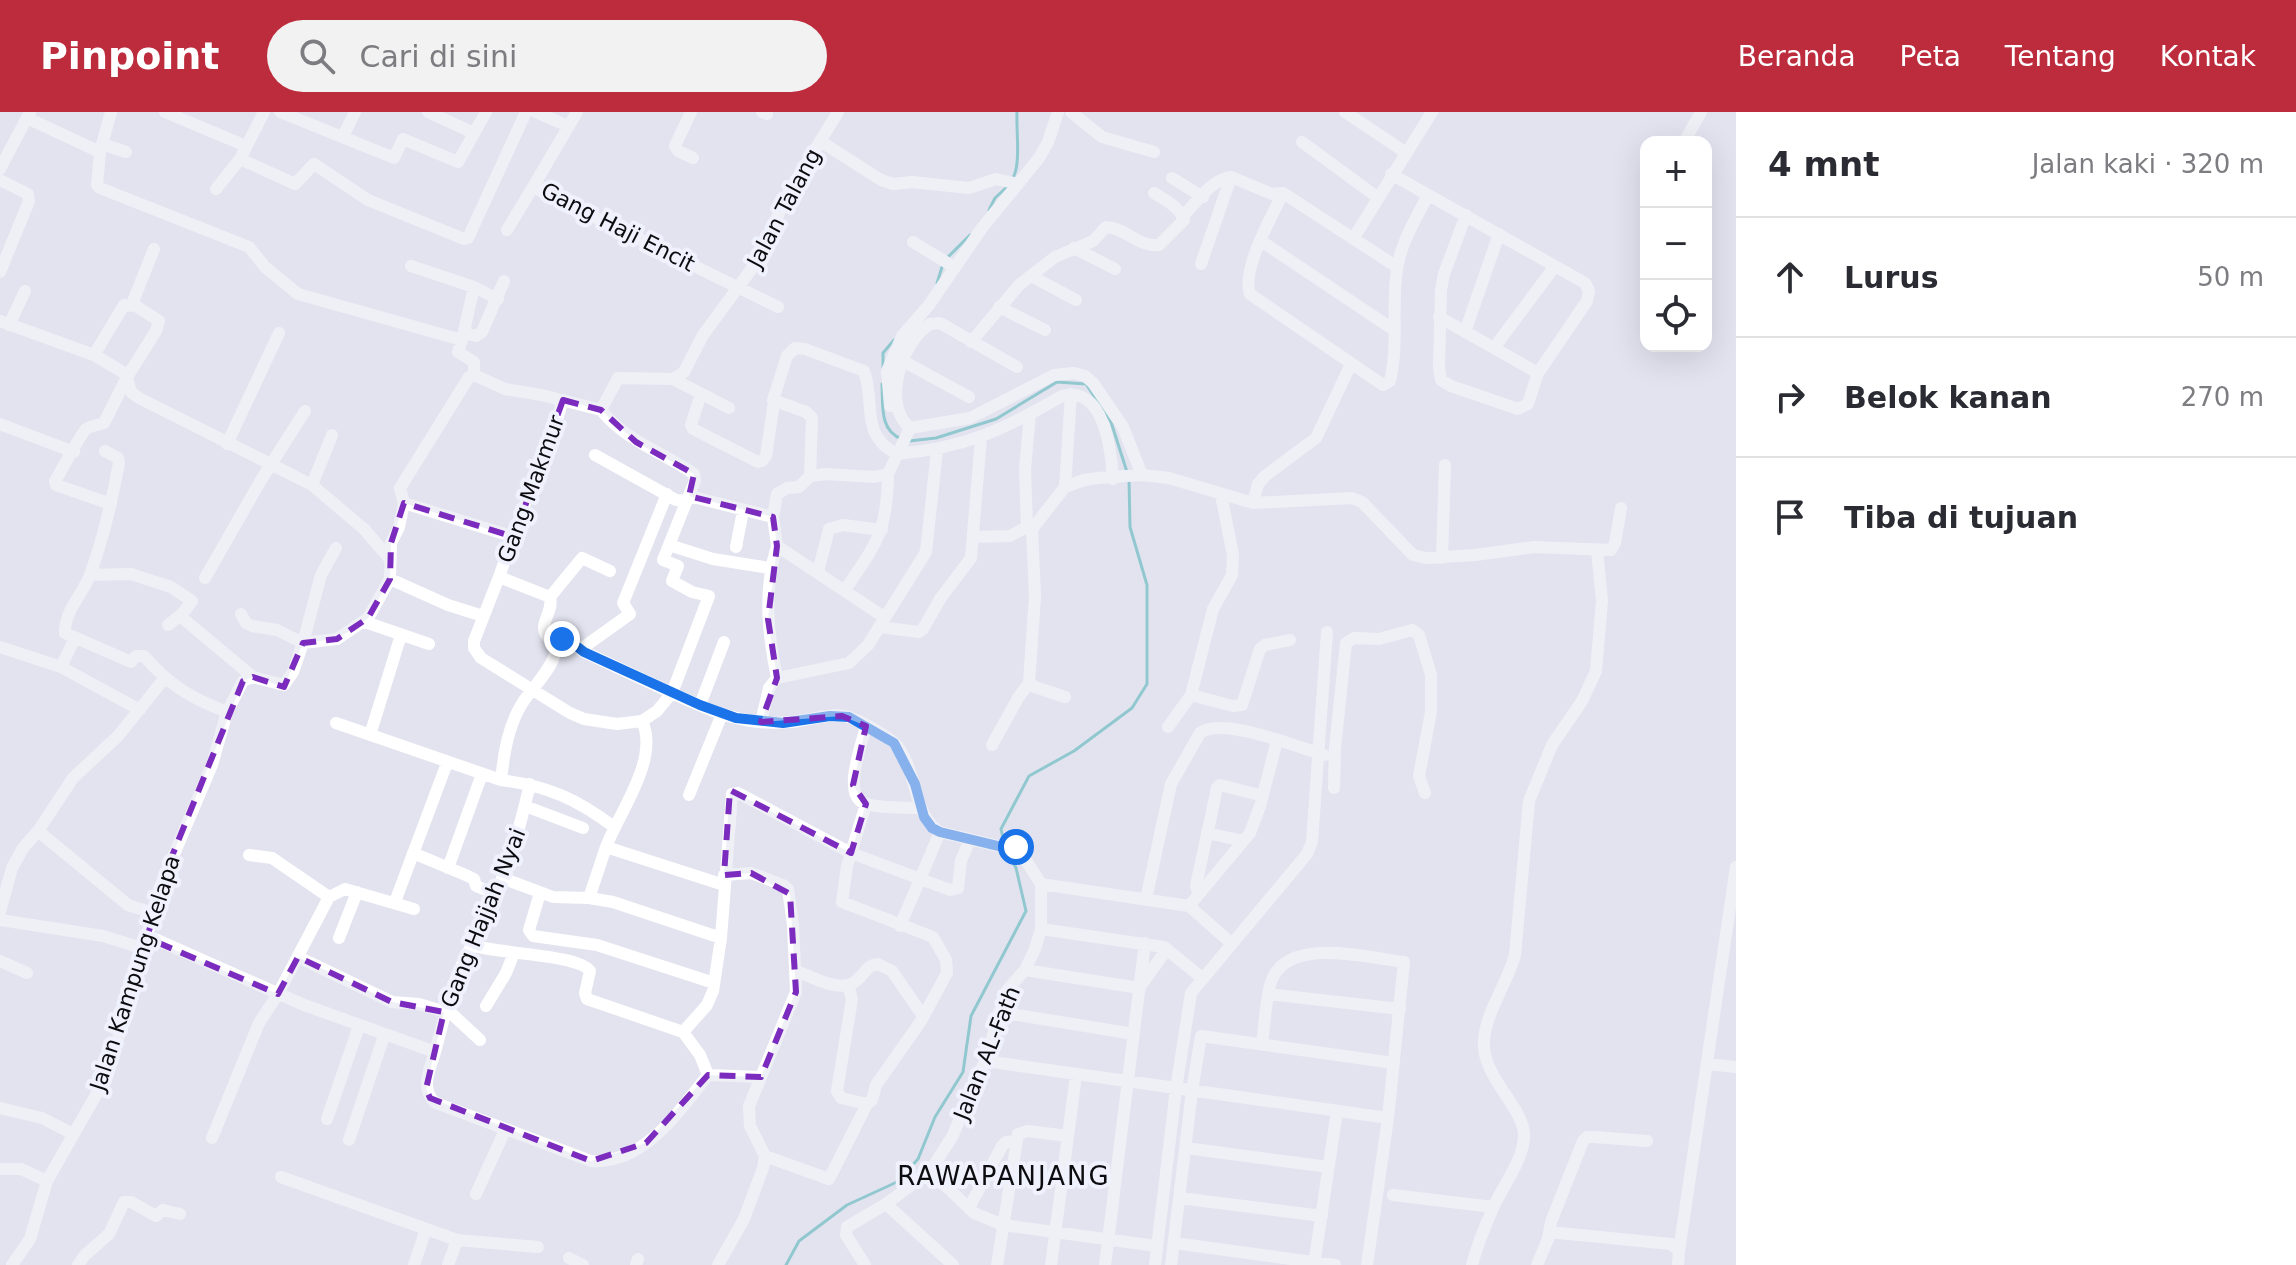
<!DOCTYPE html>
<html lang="id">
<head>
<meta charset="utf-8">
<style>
  body { margin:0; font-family:"DejaVu Sans",sans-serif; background:#f2f2f3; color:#2b2b33 }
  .controls { position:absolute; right:24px; top:24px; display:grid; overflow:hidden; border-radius:16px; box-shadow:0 8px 32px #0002 }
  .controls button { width:72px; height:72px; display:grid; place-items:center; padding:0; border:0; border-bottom:2px solid #e1e1e2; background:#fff; color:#2b2b33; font:40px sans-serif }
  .stop { position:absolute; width:24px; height:24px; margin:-18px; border:6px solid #1a73e8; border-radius:50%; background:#fff }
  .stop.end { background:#1a73e8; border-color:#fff; box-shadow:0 2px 8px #0008 }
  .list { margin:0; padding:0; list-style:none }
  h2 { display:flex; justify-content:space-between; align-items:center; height:104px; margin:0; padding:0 32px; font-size:34px }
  h2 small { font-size:26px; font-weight:400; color:#7c7c81 }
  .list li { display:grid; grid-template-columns:52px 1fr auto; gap:24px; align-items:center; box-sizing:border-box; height:120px; padding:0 32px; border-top:2px solid #e1e1e2 }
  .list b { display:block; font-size:30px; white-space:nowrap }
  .list em { font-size:26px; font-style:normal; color:#7c7c81 }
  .icon { flex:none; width:44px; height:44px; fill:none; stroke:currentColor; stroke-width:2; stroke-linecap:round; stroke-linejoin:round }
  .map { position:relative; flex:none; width:1736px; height:1153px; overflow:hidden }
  header { display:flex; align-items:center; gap:48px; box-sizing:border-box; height:112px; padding:0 40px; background:#bd2c3d; color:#fff }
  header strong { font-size:38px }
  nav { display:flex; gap:44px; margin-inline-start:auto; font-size:28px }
  .search { width:560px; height:72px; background:#f2f2f3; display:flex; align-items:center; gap:20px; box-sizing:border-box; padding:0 28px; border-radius:44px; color:#7c7c81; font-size:30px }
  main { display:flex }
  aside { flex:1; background:#fff }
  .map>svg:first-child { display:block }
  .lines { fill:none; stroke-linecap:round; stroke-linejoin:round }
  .stream { stroke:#30a7aa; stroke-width:3 }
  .street { stroke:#fff; stroke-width:12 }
  .route { stroke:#1a73e8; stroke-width:10 }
  .marked { fill:none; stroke:#7b2cbf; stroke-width:6; stroke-dasharray:16 10; stroke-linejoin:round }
  .labels { text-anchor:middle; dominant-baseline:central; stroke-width:8; stroke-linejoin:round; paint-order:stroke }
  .street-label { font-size:22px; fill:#0c0c10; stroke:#eff1fd }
  .quarter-label { font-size:26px; letter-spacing:2px; fill:#0c0c10; stroke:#eff1fd }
</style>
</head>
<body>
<header>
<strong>Pinpoint</strong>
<div class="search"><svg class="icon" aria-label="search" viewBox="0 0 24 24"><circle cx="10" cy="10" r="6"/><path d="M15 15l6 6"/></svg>Cari di sini</div>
<nav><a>Beranda</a><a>Peta</a><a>Tentang</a><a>Kontak</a></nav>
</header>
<main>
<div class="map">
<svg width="1736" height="1153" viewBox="0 0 1736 1153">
  <rect width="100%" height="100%" fill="#e2e3ef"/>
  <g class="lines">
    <path class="stream" d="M 1013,66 C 1021,51 1016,19 1017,0
      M 989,98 L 995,86 L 1009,73
      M 947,146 L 970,123
      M 937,171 L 943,152
      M 883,256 L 883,241 L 894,228
      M 882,272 C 883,292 879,319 902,327
      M 909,329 L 936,326 L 996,307 L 1057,270 L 1086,272 L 1111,310 L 1127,360
      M 1004,730 L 1001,717 L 1029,664 L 1074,639 L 1132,596 L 1147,572 L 1147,473 L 1130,415 L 1129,367
      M 786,1153 L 799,1129 L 847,1093 L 897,1070 L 918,1047 L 935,1005 L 963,960 L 971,904 L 1026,799 L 1016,756 L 1006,737"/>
    <path class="street" d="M 111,0 L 100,40 L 97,73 L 100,76 L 249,135 L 265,155 L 298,182 L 462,228 L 458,240 L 474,250 L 474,263
      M 165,0 L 246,34
      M 280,0 L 394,46 L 403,27 L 458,50 L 486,0
      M 428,0 L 474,21
      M 536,0 L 568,14
      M 577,0 L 533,75 L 778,195
      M 691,0 L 675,34 L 678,39 L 693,46
      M 762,0 L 767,2
      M 1071,0 L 1102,25 L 1154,40
      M 1345,0 L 1405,40
      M 27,6 L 100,40
      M 343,24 L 355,0
      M 820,29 L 881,68 L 893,72 L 912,70 L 969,76 L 996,67 L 1018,72
      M 1302,30 L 1377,85
      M 1684,30 L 1701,0
      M 102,32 L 126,40
      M 240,47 L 295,72 L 314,52 L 368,88 L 464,127 L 468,126 L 526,0
      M 0,57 L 30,0
      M 1391,62 L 1585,171 L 1589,179 L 1587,189 L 1538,261 L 1439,205
      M 1172,66 L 1203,85
      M 0,68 L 28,82 L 29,89 L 0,160
      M 216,77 L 240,47 L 264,0
      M 1283,81 C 1272,104 1241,158 1250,182 L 1383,273 L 1390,269 C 1399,232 1391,194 1397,157 C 1401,130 1416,107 1428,83
      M 1466,103 L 1444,162 L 1441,178 L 1439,255 L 1441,268 L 1451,274 L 1518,297 L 1528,292 L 1538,261
      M 1183,104 C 1195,92 1213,66 1231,65 L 1272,82 L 1283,81 L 1397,155
      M 507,118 L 533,75
      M 1353,127 L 1432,0
      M 1261,129 L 1394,218
      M 913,130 L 954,155
      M 1074,136 L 1115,157
      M 1201,152 L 1231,65
      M 411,154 L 474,175 L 498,187
      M 1031,164 L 1076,188
      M 132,192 L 154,137
      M 999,195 L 1045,218
      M 0,209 L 94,243 L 126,262 L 131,280 L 139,286 L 312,373 L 364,417 L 389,446
      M 9,213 L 25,179
      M 1465,220 L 1499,122
      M 464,221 L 476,224 L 482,220 L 504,169
      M 462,228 L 474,175
      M 971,230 L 1019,173 L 1055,145 L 1093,129 L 1106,115 C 1126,116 1138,135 1159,133 L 1184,108 C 1180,95 1165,88 1154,81
      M 1494,236 L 1555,154
      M 94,243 L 124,193 L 136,194 L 159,209 L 156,219 L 127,265 L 104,311 C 99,313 90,314 86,317 C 82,320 60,361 55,369 L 56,373 L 111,392
      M 903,249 L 969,285
      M 1017,255 L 940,211 L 930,212 C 902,229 881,292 910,316 L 970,306 L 1054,263 L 1074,261 L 1085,264 L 1093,271 L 1123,315 L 1142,363
      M 673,267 L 684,260 L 703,223 L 764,140 L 783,90 L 838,0
      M 701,282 L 691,313 L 693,317 L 758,350 L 762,349 L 766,344 L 774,290
      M 890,294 L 887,259 L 902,224 L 929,193 L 982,116 L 1039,46 L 1048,30 L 1058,0
      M 601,298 C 626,329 662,340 694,362 L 695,369 L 689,383 L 693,385 L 773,405 L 777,382 L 787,376 L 799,375 L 810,364 L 826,362 L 874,365 L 888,362 L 910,316
      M 601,298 L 618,266 L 673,267 L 729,296
      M 0,312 L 74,340
      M 227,332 L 279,221
      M 105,339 L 118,346 L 119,351 C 112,389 103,427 90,463 C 83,482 64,499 65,521 L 131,550 L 136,544 L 144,544 C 170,574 191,586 227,600
      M 897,342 C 965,336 1003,318 1062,284 C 1104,273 1111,337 1113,367
      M 595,343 L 676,388 L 687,389
      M 810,364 L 812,306 L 806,300 L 773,288 L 787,244 L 795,236 L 805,237 L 864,259 C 876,291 859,323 897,342
      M 312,373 L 332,323
      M 1065,375 L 1071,282
      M 404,391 L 514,425
      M 1253,391 L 1258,372 L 1265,364 L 1316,326 L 1351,252
      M 773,405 L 777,434 L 884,505
      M 1027,415 L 1025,357 L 1030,302
      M 1032,417 L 1035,484 L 1029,571 L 1035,575 L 1065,585
      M 973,425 L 1010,424 L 1027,415 L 1032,417 L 1065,375 L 1084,368 L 1098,366 L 1142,363 L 1169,366 L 1253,391 L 1352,386 L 1362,390 L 1413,443 L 1426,446 L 1475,443 L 1534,435 L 1611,438 L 1615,431 L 1621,396
      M 737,432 L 736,435 L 743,399
      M 669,433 L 713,447 L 770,456
      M 1442,446 L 1445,353
      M 818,460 L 829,417 L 843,413 L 882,418
      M 90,463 L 131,462 L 171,475 L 192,489 L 182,502 L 168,513
      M 499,465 L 527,386 L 535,378 L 563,288
      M 205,466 L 261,368 L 305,299
      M 390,467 L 448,493 L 483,504
      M 845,478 C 877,430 887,421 888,362
      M 550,485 L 582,446 L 610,459
      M 241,502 L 246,511 L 252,514 L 277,518 L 303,531 L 321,463 L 336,436
      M 180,504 L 253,565
      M 365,510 L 429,532
      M 879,515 L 919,520 L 923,517 L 940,487 L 971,446 L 981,326
      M 554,531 L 567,527 L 584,540 L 672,581 L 709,484 L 692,480 L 672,469 L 678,454 L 663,448 L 689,383
      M 0,535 L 61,555 L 140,598
      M 581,537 L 630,502 L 623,491 L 667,382
      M 61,555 L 75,526
      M 777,566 C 768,522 763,478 777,434
      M 1191,583 L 1233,594 L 1242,593 L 1260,537 L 1265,533 L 1290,528
      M 700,593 L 724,530
      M 761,610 L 769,576 L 777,566 L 849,551 L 868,533 L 926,440 L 937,338
      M 336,611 L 501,668
      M 866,614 C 862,632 842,682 864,691 C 879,697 904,695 921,696
      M 1168,615 L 1191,583 L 1213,497 L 1232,463 L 1233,443 L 1221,383
      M 370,623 L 401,523
      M 992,633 L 1018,586 L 1029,571
      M 1334,676 L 1335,636 L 1346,531 L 1354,526 L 1379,527 L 1412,518 L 1419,523 L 1431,563 L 1431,600 L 1419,664 L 1425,681
      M 689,683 L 722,602
      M 525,694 L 583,716
      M 614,715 C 577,687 548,674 501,668 C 504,641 508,613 523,590 C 533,575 550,559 555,542 C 559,529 543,527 544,515 C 545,504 553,497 550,485 L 499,465 L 474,529 L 474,536 L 481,546 L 570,601 L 584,607 L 617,612 L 642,609
      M 38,719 L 128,793 L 153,801
      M 1207,721 L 1243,729
      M 606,735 L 589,786 L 613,790 L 721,826
      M 413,741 L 468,764 L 474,767 L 476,774 L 496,782
      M 249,743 L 272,746 L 329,785
      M 448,756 L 482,662
      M 502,766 L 553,785 L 589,786
      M 1041,772 L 1189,794 L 1250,721 L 1260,694 L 1277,629
      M 724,773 L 606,735 C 619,700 660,647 642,609 L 657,599 L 672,581 C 700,594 728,607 759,610 C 769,611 780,611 790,610 C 807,609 827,601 845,604 C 859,607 876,618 888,626 C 919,645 909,702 940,720 L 998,734 L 1013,733 L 1022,742 L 1041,772 L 1041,817 L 1035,837 L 1025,858 L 1007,878 L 985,949 L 952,1025 L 930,1059 L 886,1092 L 847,1115 L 846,1123 L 865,1153
      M 1198,780 L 1196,774 L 1217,676 L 1220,673 L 1263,684
      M 540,781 L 529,818 L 533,824 L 597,833 L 714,871
      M 1146,787 L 1171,672 L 1200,621 C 1222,604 1297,635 1324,643
      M 395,790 L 447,651
      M 1189,794 L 1231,831
      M 0,800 L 12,756 L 23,736 L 38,719 L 73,666 L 118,624 L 164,567
      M 0,808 L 103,824 L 145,837
      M 900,814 L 940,720
      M 1041,817 L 1164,835 L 1202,866
      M 147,826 L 155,827 L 304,893 L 435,940 C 430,957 419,978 436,991 L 591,1049 C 644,1053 679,999 708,963
      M 339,826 L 357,780
      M 471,833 C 496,842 578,842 590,859 L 585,881 L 587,887 L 683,920
      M 298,845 L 392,890 L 419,892 L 452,902 L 480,928
      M 0,849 L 27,861
      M 1025,858 L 1139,876 L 1167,837
      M 796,859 C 810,864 838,880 853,871 C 864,865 865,853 878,852 L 892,859 L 923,904
      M 848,873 L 852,887 L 837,979 L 841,986 L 867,992 L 872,988 L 876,973 L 921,909 L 947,861 L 946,848 L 933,825 L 842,790 L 847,754 L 866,692
      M 1268,882 L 1400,897
      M 486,894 L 506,861 L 514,841
      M 999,900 L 1134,922
      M 683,920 L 707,893 L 713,879 L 721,826 L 732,682 L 738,681 L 851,741 L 950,778 L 958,776 L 961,749 L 970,727
      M 683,920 L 700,943 L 708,963 L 761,965
      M 1262,932 C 1265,912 1265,889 1271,870 C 1287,823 1368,846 1404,850 L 1388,1006 L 1367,1153
      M 435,940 C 443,912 448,884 460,857 C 469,836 481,817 491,796 C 509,757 520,714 530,672
      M 985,949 L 1388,1006
      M 1707,952 L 1736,955
      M 0,996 L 42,1006 L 73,1022
      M 327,1007 L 359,914
      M 212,1026 L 259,911 L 278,882 L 329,785 L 345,777 L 414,797
      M 349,1028 L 384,924
      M 1186,1036 L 1328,1055
      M 765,1044 L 829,1067 L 867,992
      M 0,1057 L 21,1057 L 47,1069
      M 930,1059 L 974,1101 L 1003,1113 L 1156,1134
      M 281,1065 L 457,1128 L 448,1153
      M 476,1082 L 505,1018
      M 1393,1083 L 1493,1095
      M 1180,1086 L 1322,1104
      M 886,1092 L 953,1153
      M 970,1094 L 1002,1034 L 1006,1030 L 1017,1029
      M 1549,1120 L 1671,1132 L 1679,1139 L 1678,1153
      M 457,1128 L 538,1135
      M 1174,1131 L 1335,1153
      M 1679,1139 L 1736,755
      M 569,1146 L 583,1153
      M 12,1153 L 30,1127 L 47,1069 L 101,974 L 131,890 L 158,780 L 212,653 L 227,600 L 243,569 L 253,565 L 284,573 L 293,560 L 303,531 L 337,527 L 368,506 L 390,467 L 391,431 L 399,415 L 404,391 L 400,376 L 469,265 L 474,263 L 505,277 L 542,283 L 601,298
      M 78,1153 L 84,1144 L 109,1122 L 124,1090 L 131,1090 L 156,1104 L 163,1098 L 180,1102
      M 414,1153 L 426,1117
      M 636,1153 L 638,1147
      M 718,1153 L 744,1107 L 763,1056 L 765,1044 L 750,1014 L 749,994 L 796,880 L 793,813 L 788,777 L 783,773 L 751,761 L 724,763
      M 997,1153 L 1018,1022 L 1028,1019 L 1067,1024
      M 1051,1153 L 1076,963
      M 1105,1153 L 1145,831
      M 1155,1153 L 1176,977 L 1191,881 L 1307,742 L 1312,730 L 1327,520
      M 1171,1153 L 1192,979 L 1201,924 L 1394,951
      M 1314,1153 L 1337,999
      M 1472,1153 C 1477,1134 1485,1114 1493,1096 C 1503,1073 1524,1048 1524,1023 C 1524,997 1486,968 1484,935 C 1482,905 1507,873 1515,843 L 1529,689 L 1552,633 L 1582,589 L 1596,559 L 1602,489 L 1597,438
      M 1537,1153 L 1548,1127 L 1551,1110 L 1583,1029 L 1587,1025 L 1594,1025 L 1647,1029"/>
  </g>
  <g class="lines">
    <path class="route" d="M 562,527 L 567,527 L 584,540 L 700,593 L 736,606 L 783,611 L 830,604 L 849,605 L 894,631 L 915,672 L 924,705 L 932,716 L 940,720 L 998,734 L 1016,735"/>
  </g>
  <path d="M0 0H1736V1153H0ZM 563,288 L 601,298 L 636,330 L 694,362 L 689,384 L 773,405 L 777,434 L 768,507 L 777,566 L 761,610 L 842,604 L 866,614 L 853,673 L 866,692 L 851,741 L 730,678 L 724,763 L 751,761 L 790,782 L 796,880 L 761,965 L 708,963 L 646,1031 L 591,1049 L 430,986 L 426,977 L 444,900 L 392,890 L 298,845 L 278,882 L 147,826 L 166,759 L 243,569 L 253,565 L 284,575 L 303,531 L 337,527 L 368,506 L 390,467 L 391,431 L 404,391 L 514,425 Z" fill="#e2e3ef" fill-opacity=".55" fill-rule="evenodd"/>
  <path class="marked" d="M 563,288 L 601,298 L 636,330 L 694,362 L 689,384 L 773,405 L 777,434 L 768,507 L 777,566 L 761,610 L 842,604 L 866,614 L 853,673 L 866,692 L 851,741 L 730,678 L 724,763 L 751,761 L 790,782 L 796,880 L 761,965 L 708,963 L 646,1031 L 591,1049 L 430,986 L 426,977 L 444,900 L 392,890 L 298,845 L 278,882 L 147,826 L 166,759 L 243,569 L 253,565 L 284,575 L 303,531 L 337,527 L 368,506 L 390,467 L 391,431 L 404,391 L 514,425 Z"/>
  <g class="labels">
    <g class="street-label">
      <text transform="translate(784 96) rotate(-62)">Jalan Talang</text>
      <text transform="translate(618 115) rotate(27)">Gang Haji Encit</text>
      <text transform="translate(531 377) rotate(-70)">Gang Makmur</text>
      <text transform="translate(483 806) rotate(-68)">Gang Hajjah Nyai</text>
      <text transform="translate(135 861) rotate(-72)">Jalan Kampung Kelapa</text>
      <text transform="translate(987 941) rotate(-68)">Jalan AL-Fath</text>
    </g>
    <g class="quarter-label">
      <text x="1004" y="1064">RAWAPANJANG</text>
    </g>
  </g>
</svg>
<div class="controls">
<button>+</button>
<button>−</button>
<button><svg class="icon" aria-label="locate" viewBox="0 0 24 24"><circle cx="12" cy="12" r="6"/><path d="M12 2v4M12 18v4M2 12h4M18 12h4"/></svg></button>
</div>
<div class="stop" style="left:1016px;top:735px"></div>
<div class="stop end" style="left:562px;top:527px"></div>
</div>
<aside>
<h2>4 mnt<small>Jalan kaki · 320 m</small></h2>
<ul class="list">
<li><svg class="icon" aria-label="ahead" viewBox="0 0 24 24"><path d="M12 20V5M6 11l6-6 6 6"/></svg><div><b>Lurus</b></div><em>50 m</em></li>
<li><svg class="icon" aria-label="right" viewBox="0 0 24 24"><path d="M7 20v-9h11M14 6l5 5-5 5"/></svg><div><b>Belok kanan</b></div><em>270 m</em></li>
<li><svg class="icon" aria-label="arrive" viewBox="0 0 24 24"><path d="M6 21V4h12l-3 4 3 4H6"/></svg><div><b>Tiba di tujuan</b></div></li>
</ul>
</aside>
</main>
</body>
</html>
